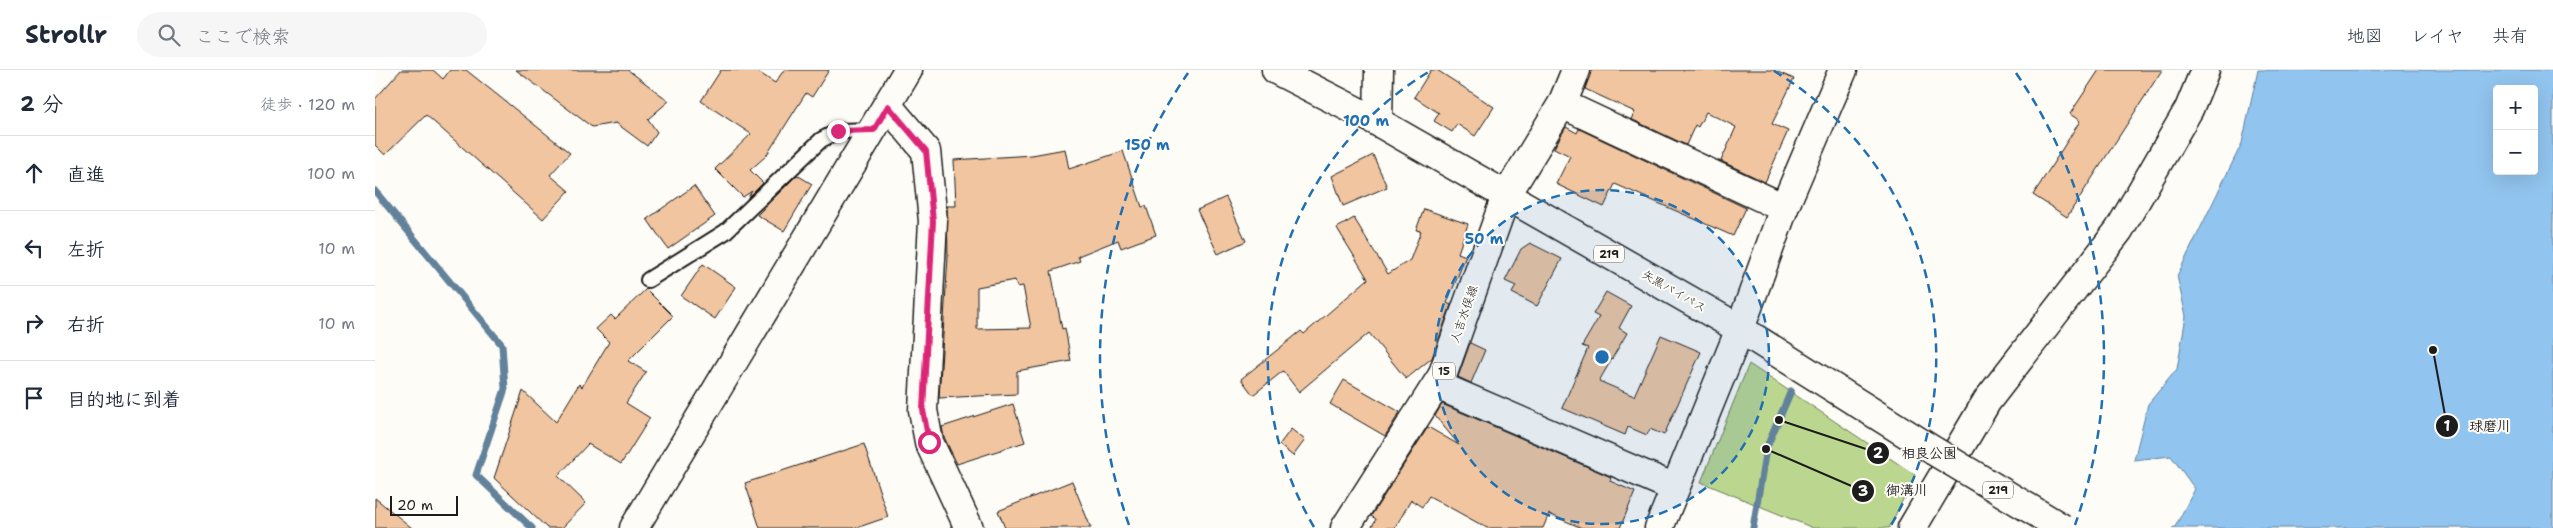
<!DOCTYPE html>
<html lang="ja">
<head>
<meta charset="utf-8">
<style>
  body { margin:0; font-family:"Shantell Sans","Klee One",sans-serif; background:#f6f6f7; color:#1f2937 }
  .controls { position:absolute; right:15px; top:15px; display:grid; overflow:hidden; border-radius:5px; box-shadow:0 5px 20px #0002 }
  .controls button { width:45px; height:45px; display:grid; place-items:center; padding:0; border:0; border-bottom:1px solid #e0e1e3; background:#fff; color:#1f2937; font:25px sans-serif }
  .scale { position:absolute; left:15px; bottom:12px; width:68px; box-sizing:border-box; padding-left:5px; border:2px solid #1c1c1c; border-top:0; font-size:14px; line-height:18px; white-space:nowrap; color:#1c1c1c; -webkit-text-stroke:4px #fdfcf7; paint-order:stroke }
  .stop { position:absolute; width:15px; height:15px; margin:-11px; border:4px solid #db2777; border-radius:50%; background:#fff }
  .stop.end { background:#db2777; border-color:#fff; box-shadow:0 1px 5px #0008 }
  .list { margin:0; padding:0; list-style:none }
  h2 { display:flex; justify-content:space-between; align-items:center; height:65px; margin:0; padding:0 20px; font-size:21px }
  h2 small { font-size:16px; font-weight:400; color:#747a83 }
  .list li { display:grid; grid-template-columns:32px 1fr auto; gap:15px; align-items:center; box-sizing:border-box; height:75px; padding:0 20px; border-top:1px solid #e0e1e3 }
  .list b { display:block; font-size:19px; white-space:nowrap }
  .list em { font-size:16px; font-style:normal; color:#747a83 }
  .icon { flex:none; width:28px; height:28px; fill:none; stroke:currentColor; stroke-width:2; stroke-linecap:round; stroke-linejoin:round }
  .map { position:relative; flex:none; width:2178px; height:458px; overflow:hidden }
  header { display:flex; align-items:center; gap:30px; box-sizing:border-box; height:70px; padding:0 25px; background:#fff; border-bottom:1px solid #e0e1e3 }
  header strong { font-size:24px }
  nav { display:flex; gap:28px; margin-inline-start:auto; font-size:18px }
  .search { width:350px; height:45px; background:#f6f6f7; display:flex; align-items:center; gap:12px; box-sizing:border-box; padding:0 18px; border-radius:28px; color:#747a83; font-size:19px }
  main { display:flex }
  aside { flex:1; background:#fff }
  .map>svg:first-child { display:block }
  .green { fill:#bbd78f; stroke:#6c7a56 }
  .water { fill:#91c4ee; stroke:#62819a; fill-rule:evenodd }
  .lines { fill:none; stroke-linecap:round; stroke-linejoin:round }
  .stream { stroke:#62819a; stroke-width:7 }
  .building { fill:#f1c5a0; stroke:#1c1c1c; fill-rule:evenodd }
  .lane-casing { stroke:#1c1c1c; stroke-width:18 }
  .street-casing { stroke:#1c1c1c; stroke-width:31 }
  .secondary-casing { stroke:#1c1c1c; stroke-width:31 }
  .primary-casing { stroke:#1c1c1c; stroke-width:31 }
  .highway-casing { stroke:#1c1c1c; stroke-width:31 }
  .lane { stroke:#fdfcf7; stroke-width:14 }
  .street { stroke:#fdfcf7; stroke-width:28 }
  .secondary { stroke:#fdfcf7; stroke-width:28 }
  .primary { stroke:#fdfcf7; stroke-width:28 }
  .highway { stroke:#fdfcf7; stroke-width:28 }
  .highway-bridge-casing { stroke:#1c1c1c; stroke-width:31; stroke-linecap:butt }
  .highway-bridge { stroke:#fdfcf7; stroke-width:28 }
  .route { stroke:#db2777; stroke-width:6 }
  .ring { fill:none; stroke:#1f6fb2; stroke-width:2.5; stroke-dasharray:9 6 }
  .labels { text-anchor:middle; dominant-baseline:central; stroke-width:4; stroke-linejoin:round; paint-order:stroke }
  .shield { fill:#fdfcf7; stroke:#605f5e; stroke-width:1 }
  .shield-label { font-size:11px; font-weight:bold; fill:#1c1c1c }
  .street-label { font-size:12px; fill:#1c1c1c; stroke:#fdfcf7 }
  .centre { fill:#1f6fb2; stroke:#fdfcf7; stroke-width:2.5 }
  .ring-label { font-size:15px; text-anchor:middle; font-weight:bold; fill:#1f6fb2; stroke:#fdfcf7; stroke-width:4; stroke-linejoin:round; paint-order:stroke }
  .leader { fill:none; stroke:#1c1c1c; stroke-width:2 }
  .callout-dot { fill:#1c1c1c; stroke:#fdfcf7; stroke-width:2 }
  .mark-label { font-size:15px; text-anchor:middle; font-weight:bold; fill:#fff }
  .callout-label { font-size:14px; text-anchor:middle; font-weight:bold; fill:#1c1c1c; stroke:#fdfcf7; stroke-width:4; stroke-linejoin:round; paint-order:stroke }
</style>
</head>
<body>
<header>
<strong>Strollr</strong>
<div class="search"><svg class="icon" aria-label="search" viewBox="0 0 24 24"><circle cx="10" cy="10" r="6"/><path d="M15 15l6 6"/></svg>ここで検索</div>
<nav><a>地図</a><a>レイヤ</a><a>共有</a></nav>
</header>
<main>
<aside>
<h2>2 分<small>徒歩 · 120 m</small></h2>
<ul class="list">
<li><svg class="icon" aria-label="ahead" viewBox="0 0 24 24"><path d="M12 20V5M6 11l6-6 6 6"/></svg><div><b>直進</b></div><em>100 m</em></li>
<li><svg class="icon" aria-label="left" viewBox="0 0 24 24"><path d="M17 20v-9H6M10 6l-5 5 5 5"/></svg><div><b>左折</b></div><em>10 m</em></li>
<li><svg class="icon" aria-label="right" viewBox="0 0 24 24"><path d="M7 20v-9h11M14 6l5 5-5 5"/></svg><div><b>右折</b></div><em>10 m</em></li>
<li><svg class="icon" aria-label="arrive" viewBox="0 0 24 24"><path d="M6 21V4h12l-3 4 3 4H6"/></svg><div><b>目的地に到着</b></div></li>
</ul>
</aside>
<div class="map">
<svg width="2178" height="458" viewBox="0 0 2178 458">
  <rect width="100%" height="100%" fill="#fdfcf7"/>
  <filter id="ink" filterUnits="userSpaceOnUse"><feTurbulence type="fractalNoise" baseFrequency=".02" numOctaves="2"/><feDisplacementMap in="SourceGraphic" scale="10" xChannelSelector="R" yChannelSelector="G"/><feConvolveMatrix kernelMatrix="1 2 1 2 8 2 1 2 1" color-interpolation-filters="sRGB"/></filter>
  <g filter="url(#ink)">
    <path class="green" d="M 1374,294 L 1540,405 L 1514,458 L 1438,458 L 1326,412 Z"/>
    <path class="water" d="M 1883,0 L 2178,0 L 2178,458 L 1797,458 L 1800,457 L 1820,419 L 1796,386 L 1759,390 L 1773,334 L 1802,299 L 1811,246 L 1802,206 L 1867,73 ZM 2122,19 L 2159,19 L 2159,101 L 2122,101 Z"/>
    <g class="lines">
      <path class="stream" d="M 0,121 L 127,275 L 130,319 L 101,405 L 157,458
        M 1378,458 L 1391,379 L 1416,321"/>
    </g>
    <path class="building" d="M 26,0 L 58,0 L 68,9 L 75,0 L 91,0 L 195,83 L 175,105 L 194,121 L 168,149 L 51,45 L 10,85 L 0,75 L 0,29 Z
      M 141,0 L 253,0 L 294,31 L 273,49 L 282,62 L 272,76 L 241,53 L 217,57 Z
      M 346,0 L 380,0 L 400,13 L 409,0 L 454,0 L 437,27 L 431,23 L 391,86 L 375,100 L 388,113 L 372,129 L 377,121 L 368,127 L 340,99 L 376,64 L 326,31 Z
      M 1056,0 L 1062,0 L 1119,37 L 1100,66 L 1082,54 L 1077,62 L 1059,51 L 1064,43 L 1039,27 Z
      M 1216,0 L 1398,0 L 1419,9 L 1397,54 L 1413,61 L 1390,112 L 1346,91 L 1361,57 L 1331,42 L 1323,57 L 1320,55 L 1311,75 L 1256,49 L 1260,42 L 1210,19 Z
      M 1724,0 L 1787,0 L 1692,147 L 1658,125 L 1705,51 L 1695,44 Z
      M 1191,57 L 1202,63 L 1204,59 L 1371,138 L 1358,166 L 1240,114 L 1229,137 L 1181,114 L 1195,86 L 1179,78 Z
      M 690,79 L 694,99 L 748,81 L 767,137 L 771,136 L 781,165 L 746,178 L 743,170 L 703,186 L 705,191 L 676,201 L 687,259 L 690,258 L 696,291 L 642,301 L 642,324 L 564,328 L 573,187 L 572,136 L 581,136 L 579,90 L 657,85 ZM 640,210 L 642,217 L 648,216 L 656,258 L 602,259 L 602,217 Z
      M 998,85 L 1012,117 L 968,136 L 957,106 Z
      M 422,105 L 437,114 L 409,161 L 382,145 Z
      M 319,116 L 340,146 L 293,179 L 272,149 Z
      M 851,127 L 871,171 L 843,184 L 822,140 Z
      M 1049,139 L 1093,154 L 1083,183 L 1091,186 L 1072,233 L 1076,235 L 1057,288 L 1031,309 L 994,263 L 924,322 L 908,301 L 878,325 L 866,309 L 926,261 L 929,264 L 993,209 L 962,158 L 979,148 L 1013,204 L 1035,190 L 1046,161 L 1041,160 Z
      M 1155,173 L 1187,189 L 1162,236 L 1137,223 L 1141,216 L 1130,211 L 1146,179 Z
      M 328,194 L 361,217 L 340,249 L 306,226 Z
      M 271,219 L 298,246 L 253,291 L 271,302 L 251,333 L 275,348 L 246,394 L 213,374 L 183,406 L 211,433 L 187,458 L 172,458 L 119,408 L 148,321 L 181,352 L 204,314 L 207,317 L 234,272 L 221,259 L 236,245 L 240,249 Z
      M 1231,222 L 1256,236 L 1244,258 L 1252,263 L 1224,311 L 1259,326 L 1286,265 L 1326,282 L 1289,365 L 1275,359 L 1272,365 L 1253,357 L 1250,365 L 1187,338 L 1213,278 L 1207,276 L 1224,247 L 1218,244 Z
      M 1095,273 L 1110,280 L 1096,313 L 1083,307 Z
      M 969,310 L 1025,342 L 1010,366 L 955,334 Z
      M 638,334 L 650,372 L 582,394 L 569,367 L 567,357 Z
      M 1067,334 L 1236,407 L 1235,411 L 1260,422 L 1245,458 L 1207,458 L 1174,444 L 1168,458 L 1112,458 L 1054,426 L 1047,437 L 1036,430 L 1020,458 L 996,458 L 1001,449 L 996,446 L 1053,357 L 1084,375 L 1060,346 Z
      M 916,359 L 930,370 L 918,386 L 904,375 Z
      M 489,374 L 513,447 L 481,458 L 385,458 L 370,413 Z
      M 697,411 L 716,458 L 630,458 L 623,441 Z
      M 0,428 L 37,458 L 0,458 Z"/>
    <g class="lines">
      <g class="lane-casing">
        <path id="lane" d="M 273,210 L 350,162 L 446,70 L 463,61 L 499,60"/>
      </g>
      <g class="street-casing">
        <path id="street" d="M 1187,34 L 1409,138
          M 513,36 L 551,81 L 558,151 L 548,340 L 554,372 L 594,458
          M 1003,52 L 1004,0
          M 1131,126 L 1187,34 L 1201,0
          M 1062,315 L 1300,418
          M 1537,458 L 1612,331 L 1744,160 L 1814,39 L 1830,0"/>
      </g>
      <g class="secondary-casing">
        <path id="secondary" d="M 259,458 L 533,0
          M 1284,458 L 1365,259 L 1409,138 L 1468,0"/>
      </g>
      <g class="primary-casing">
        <path id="primary" d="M 970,458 L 1067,306 L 1131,126"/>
      </g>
      <g class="highway-casing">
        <path id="highway" d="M 901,0 L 1003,52 L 1365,259 L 1559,381"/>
      </g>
      <use href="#lane" class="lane"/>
      <use href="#street" class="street"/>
      <use href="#secondary" class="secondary"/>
      <use href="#primary" class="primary"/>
      <use href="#highway" class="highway"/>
      <g class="highway-bridge-casing">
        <path id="highway-bridge" d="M 1559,381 L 1687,458"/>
      </g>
      <use href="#highway-bridge" class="highway-bridge"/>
    </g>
  </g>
  <g class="lines" filter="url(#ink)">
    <path class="route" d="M 463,61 L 499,60 L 513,36 L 551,81 L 558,151 L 548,340 L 554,372"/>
  </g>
  <circle cx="1227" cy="287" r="167" fill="#1f6fb2" fill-opacity=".12"/>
  <g class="ring">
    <circle cx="1227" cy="287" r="167"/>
    <path d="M939 457A334 334 0 0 1 1055 1M1399 1A334 334 0 0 1 1515 457"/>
    <path d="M754 455A502 502 0 0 1 813 3M1641 3A502 502 0 0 1 1700 455"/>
  </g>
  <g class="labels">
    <g class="shield">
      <rect x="1219" y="175.5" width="30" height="17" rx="4"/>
      <rect x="1058" y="292.5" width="22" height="17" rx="4"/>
      <rect x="1608" y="411.5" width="30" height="17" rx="4"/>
    </g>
    <g class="shield-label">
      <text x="1234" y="184">219</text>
      <text x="1069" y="301">15</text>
      <text x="1623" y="420">219</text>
    </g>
    <g class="street-label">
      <text transform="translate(1299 221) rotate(30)">矢黒バイパス</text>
      <text transform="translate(1089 244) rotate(-71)">人吉水俣線</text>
    </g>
  </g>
  <circle cx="1227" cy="287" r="8" class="centre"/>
  <g class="ring-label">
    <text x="991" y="56">100 m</text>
    <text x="772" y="80">150 m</text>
    <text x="1109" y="174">50 m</text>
  </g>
  <path class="leader" d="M2058 280L2072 356M1404 350L1503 383M1391 379L1488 421"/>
  <g class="callout-dot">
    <circle cx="2058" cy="280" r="5"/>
    <circle cx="1404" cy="350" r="5"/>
    <circle cx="1391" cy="379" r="5"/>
    <circle cx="2072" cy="356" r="12"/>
    <circle cx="1503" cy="383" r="12"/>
    <circle cx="1488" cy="421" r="12"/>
  </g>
  <g class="mark-label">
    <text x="2072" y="361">1</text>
    <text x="1503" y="388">2</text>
    <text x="1488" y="426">3</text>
  </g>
  <g class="callout-label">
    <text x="2115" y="361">球磨川</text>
    <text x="1554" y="388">相良公園</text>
    <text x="1532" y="425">御溝川</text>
  </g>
</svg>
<div class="controls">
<button>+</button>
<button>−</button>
</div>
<div class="scale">20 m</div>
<div class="stop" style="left:554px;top:372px"></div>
<div class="stop end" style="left:463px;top:61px"></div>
</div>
</main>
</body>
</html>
